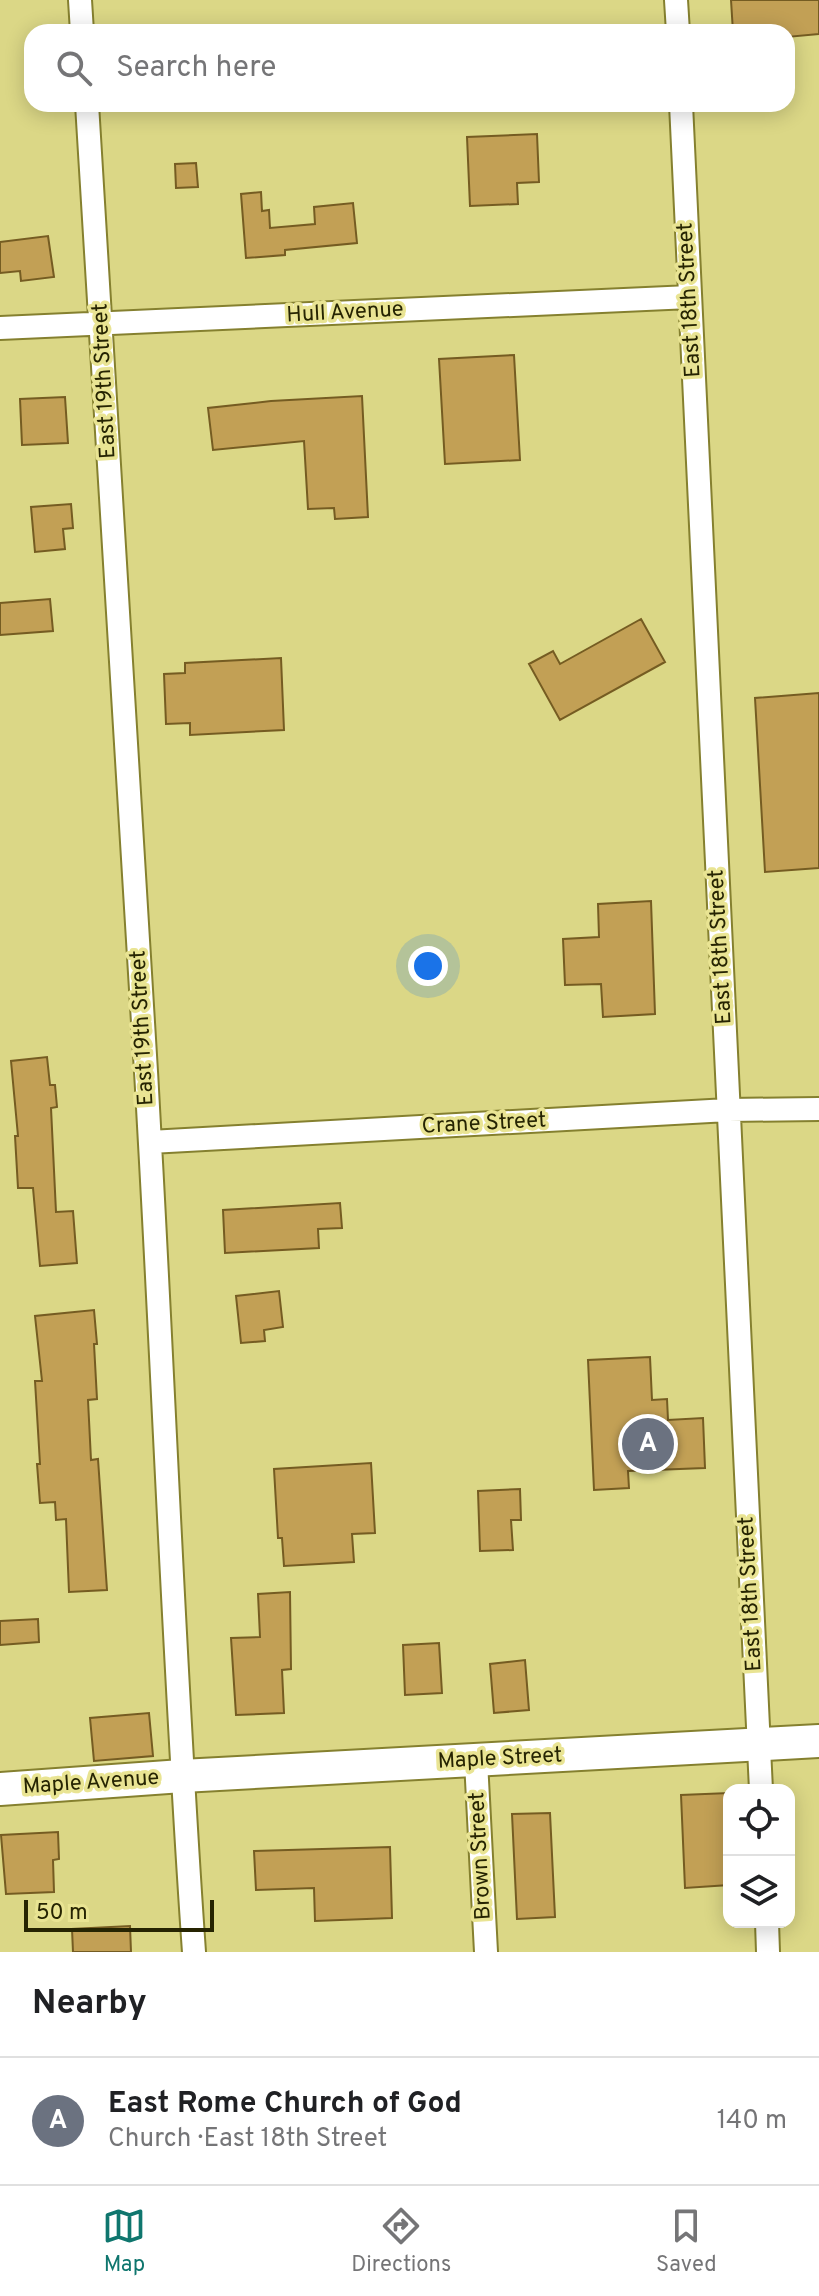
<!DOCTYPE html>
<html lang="en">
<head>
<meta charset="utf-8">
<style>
  body { margin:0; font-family:Overpass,sans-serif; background:#f6f6f6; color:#202124 }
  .controls { position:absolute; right:24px; bottom:24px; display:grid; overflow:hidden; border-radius:16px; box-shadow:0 4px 20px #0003 }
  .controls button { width:72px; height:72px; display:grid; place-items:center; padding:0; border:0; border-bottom:2px solid #e0e0e0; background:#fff; color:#202124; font:40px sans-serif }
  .scale { position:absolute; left:24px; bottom:20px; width:190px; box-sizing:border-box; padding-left:8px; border:4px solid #262402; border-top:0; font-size:22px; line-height:28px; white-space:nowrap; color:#262402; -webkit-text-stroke:6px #e9e493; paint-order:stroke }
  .you { position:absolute; left:428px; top:966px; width:28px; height:28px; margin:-20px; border:6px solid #fff; border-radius:50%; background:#1a73e8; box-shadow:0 0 0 12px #1a73e833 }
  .badge { display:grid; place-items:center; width:52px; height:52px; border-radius:50%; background:#0f766e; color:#fff; font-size:26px; font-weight:700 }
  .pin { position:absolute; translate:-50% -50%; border:4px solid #fff; box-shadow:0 2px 8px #0006 }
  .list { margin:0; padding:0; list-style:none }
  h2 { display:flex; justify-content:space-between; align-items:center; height:104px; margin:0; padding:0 32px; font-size:34px }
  h2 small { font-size:26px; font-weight:400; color:#757577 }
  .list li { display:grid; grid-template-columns:52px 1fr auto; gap:24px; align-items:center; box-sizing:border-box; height:128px; padding:0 32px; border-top:2px solid #e0e0e0 }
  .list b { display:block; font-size:30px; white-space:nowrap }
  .list p { margin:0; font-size:26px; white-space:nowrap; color:#757577 }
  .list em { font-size:26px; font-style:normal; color:#757577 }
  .icon { flex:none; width:44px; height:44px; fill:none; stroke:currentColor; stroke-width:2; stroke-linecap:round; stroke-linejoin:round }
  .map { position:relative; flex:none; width:819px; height:1952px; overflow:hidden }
  .search { position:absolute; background:#fff; box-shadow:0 4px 20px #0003; left:24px; right:24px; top:24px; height:88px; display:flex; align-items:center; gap:20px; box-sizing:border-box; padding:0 28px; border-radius:24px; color:#757577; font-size:30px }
  .sheet { height:232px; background:#fff }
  nav { display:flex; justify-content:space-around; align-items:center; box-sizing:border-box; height:112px; border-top:2px solid #e0e0e0; background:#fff; font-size:22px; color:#757577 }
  nav a { display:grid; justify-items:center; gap:4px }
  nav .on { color:#0f766e }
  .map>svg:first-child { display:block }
  .building { fill:#c2a055; stroke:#755c22; stroke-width:2 }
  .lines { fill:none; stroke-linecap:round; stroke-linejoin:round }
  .street-casing { stroke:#85802f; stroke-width:26 }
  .secondary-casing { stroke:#85802f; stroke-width:36 }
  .street { stroke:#fff; stroke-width:22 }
  .secondary { stroke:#fff; stroke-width:32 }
  .labels { text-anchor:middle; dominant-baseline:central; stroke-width:7; stroke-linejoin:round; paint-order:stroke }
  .street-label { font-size:22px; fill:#262402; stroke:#e9e493 }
</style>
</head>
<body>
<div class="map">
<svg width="819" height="1952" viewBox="0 0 819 1952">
  <rect width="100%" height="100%" fill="#dbd786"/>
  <path class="building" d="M 731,0 L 819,0 L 819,34 L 787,37 L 787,32 L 733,32 Z
    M 537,134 L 539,182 L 517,183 L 518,204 L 470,206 L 467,137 Z
    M 196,163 L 198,187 L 176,188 L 175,164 Z
    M 261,192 L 262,211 L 269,210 L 270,228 L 315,224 L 314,207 L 353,203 L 357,243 L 285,250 L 285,255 L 246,258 L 241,194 Z
    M 48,236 L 54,277 L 21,281 L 20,271 L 0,273 L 0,242 Z
    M 514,355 L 520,460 L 445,464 L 439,359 Z
    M 362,396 L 368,517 L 335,519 L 334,508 L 308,509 L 304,441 L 213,450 L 208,408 L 271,401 Z
    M 65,397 L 68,443 L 22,445 L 20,399 Z
    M 71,504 L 73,528 L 63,529 L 65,549 L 35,552 L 31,507 Z
    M 50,599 L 53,631 L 0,635 L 0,603 Z
    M 641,619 L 665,662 L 560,720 L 529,664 L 553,651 L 560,664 Z
    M 281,658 L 284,730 L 190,735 L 190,723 L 166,724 L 164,674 L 185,673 L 185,663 Z
    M 819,693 L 819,868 L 765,872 L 755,698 Z
    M 651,901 L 655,1014 L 603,1017 L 601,984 L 565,985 L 563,939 L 599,937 L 598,904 Z
    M 47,1057 L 50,1085 L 55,1085 L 57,1107 L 51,1108 L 56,1212 L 73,1211 L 77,1263 L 40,1266 L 33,1188 L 18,1188 L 15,1136 L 18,1136 L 11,1061 Z
    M 340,1203 L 342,1228 L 318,1229 L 319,1248 L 225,1253 L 223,1210 Z
    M 279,1291 L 283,1327 L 264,1330 L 265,1341 L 241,1343 L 236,1296 Z
    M 94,1310 L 97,1344 L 94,1344 L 97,1399 L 88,1400 L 91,1460 L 98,1459 L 107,1590 L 69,1592 L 66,1519 L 56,1520 L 55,1502 L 40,1503 L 37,1464 L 40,1464 L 35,1381 L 42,1381 L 35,1316 Z
    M 650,1357 L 652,1400 L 667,1399 L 668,1420 L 703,1418 L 705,1468 L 628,1471 L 629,1488 L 594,1490 L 588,1360 Z
    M 371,1463 L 375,1533 L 352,1534 L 354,1562 L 284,1566 L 282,1538 L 278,1538 L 274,1469 Z
    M 520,1489 L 521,1520 L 511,1520 L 513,1550 L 480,1551 L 478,1491 Z
    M 290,1592 L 291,1669 L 282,1670 L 284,1713 L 236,1715 L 231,1638 L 260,1637 L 258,1594 Z
    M 38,1619 L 39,1642 L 0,1645 L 0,1621 Z
    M 439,1643 L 442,1693 L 405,1695 L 403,1645 Z
    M 525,1660 L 529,1710 L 494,1713 L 490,1664 Z
    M 149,1713 L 153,1756 L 94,1761 L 90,1718 Z
    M 729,1793 L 729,1885 L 685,1888 L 681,1795 Z
    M 550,1813 L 555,1917 L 517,1919 L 512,1814 Z
    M 58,1832 L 59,1859 L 53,1860 L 54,1892 L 6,1894 L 1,1835 Z
    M 390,1847 L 392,1918 L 315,1921 L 314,1888 L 256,1890 L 254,1851 Z
    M 130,1926 L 131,1952 L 73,1952 L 72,1929 Z"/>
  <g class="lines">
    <g class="street-casing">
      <path id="street" d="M 80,0 L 82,32
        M 676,0 L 678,32
        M 87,104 C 111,450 131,797 150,1144 C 165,1413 175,1683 194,1952
        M 681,104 L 761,1790
        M 0,328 L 690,297
        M 150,1142 L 728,1110 L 819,1109
        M 476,1761 L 486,1952
        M 767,1922 L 768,1952"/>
    </g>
    <g class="secondary-casing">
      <path id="secondary" d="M 0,1789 L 182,1776 L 819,1741"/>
    </g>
    <use href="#street" class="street"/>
    <use href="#secondary" class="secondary"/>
  </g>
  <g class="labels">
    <g class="street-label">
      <text transform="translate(690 300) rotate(-93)">East 18th Street</text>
      <text transform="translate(345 313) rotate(-3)">Hull Avenue</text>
      <text transform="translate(105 381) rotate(-93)">East 19th Street</text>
      <text transform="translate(721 947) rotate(-93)">East 18th Street</text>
      <text transform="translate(143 1028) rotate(-93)">East 19th Street</text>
      <text transform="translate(484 1124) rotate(-3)">Crane Street</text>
      <text transform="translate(751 1594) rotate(-93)">East 18th Street</text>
      <text transform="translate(500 1759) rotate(-3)">Maple Street</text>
      <text transform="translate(91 1783) rotate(-4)">Maple Avenue</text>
      <text transform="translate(481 1856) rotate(-93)">Brown Street</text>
    </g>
  </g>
</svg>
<div class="controls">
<button><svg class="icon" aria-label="locate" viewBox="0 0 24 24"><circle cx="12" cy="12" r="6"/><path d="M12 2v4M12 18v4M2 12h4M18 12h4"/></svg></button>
<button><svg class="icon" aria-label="layers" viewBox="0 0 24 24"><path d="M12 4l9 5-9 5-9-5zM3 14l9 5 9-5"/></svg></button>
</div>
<div class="scale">50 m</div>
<div class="you"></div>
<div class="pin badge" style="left:648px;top:1444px;background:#6b7280">A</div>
<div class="search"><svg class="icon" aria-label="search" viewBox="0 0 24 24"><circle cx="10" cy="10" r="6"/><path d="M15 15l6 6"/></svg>Search here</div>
</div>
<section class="sheet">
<h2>Nearby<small></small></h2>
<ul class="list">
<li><span class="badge" style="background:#6b7280">A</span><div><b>East Rome Church of God</b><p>Church · East 18th Street</p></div><em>140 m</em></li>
</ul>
</section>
<nav>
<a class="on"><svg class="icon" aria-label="map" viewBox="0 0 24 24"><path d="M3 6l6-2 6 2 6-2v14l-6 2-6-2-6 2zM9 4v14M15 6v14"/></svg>Map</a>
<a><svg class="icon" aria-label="directions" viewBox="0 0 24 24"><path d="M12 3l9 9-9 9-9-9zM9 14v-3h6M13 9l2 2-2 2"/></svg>Directions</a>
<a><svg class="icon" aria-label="saved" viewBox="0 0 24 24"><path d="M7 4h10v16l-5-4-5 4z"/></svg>Saved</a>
</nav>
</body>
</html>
